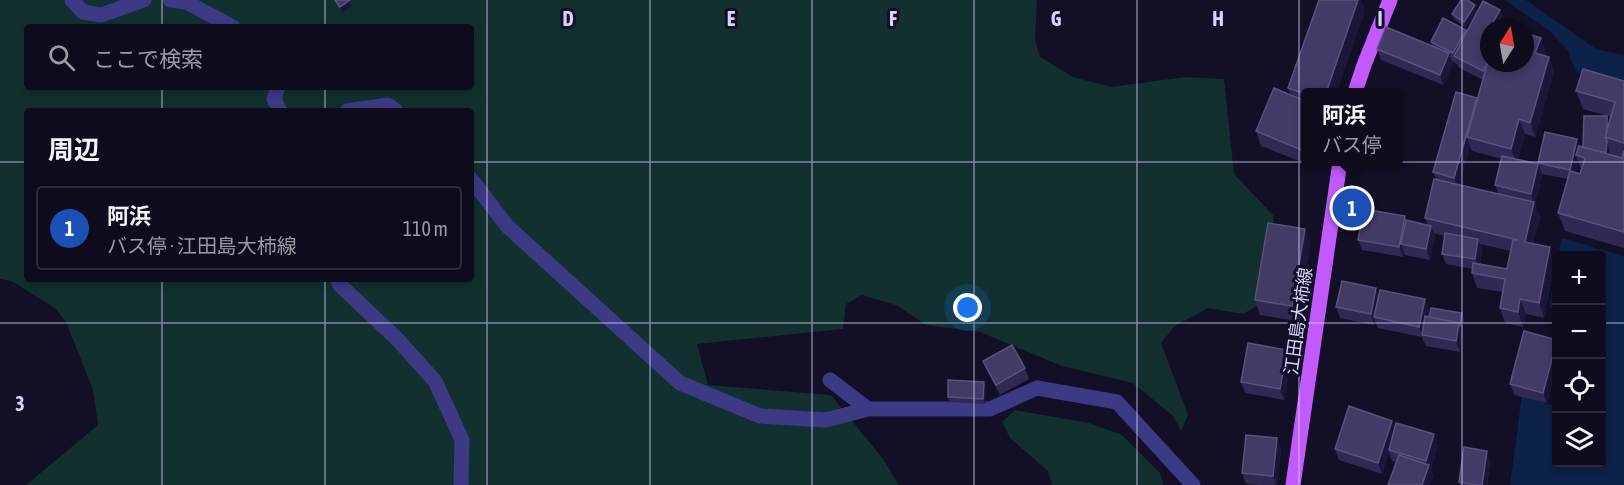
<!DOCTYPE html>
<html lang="ja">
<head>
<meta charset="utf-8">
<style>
  body { margin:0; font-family:"Asap Condensed","Noto Sans JP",sans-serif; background:#1c1929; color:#f1f3f6 }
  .controls { position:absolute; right:18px; bottom:18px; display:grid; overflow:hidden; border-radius:6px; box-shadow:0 3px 9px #0003 }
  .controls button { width:54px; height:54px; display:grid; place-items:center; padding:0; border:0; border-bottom:2px solid #2e2b3b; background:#0e0b1c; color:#f1f3f6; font:30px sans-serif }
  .compass { position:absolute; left:1480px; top:18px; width:54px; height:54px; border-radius:50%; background:#0e0b1c; box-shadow:0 3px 9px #0003; rotate:11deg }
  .you { position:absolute; left:968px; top:308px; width:21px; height:21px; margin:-15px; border:4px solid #fff; border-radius:50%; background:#1a73e8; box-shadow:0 0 0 9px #1a73e833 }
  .badge { display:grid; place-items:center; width:39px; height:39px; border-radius:50%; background:#0b8043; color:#fff; font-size:20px; font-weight:700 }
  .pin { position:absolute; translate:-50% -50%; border:3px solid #fff; box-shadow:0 2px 6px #0006 }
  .popup { position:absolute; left:1301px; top:88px; width:102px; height:78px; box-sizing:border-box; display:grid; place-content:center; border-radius:6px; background:#0e0b1c; filter:drop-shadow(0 2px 4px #0005); font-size:20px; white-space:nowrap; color:#9b9ba3 }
  .popup b { font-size:22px; color:#f1f3f6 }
  .popup::after { content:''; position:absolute; left:50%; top:100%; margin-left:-12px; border:12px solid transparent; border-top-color:#0e0b1c }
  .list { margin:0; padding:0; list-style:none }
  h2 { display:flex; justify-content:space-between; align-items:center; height:78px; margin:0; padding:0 24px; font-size:26px }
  h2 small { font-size:20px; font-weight:400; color:#9b9ba3 }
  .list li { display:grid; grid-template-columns:39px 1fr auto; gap:18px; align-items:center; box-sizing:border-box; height:84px; margin:0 12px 12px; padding:0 12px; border:2px solid #2e2b3b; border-radius:6px }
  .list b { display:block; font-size:22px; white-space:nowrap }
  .list p { margin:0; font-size:20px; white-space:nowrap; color:#9b9ba3 }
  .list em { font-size:20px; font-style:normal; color:#9b9ba3 }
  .icon { flex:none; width:33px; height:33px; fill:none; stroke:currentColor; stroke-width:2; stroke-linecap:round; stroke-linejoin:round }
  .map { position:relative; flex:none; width:1624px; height:485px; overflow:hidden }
  .search { position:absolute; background:#0e0b1c; box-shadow:0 3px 9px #0003; left:24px; top:24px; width:450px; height:66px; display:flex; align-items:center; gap:15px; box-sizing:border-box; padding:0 21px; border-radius:6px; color:#9b9ba3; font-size:22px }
  .panel { position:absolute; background:#0e0b1c; box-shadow:0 3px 9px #0003; left:24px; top:108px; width:450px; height:174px; border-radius:6px }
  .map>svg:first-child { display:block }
  .green { fill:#12302f; fill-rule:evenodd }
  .water { fill:#0c2248 }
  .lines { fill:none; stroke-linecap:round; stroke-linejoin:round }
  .street { stroke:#3d3a85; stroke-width:15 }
  .primary { stroke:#c25bff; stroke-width:15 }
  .wall { fill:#312854; fill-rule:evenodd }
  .shaded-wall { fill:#1d163a }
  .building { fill:#433a66; stroke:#5a527e; stroke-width:1.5 }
  .grid { fill:none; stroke:#d9d4ff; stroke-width:1.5; stroke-opacity:0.55 }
  .labels { text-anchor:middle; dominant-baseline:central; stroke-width:6; stroke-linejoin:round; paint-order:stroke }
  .street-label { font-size:18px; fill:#d9d4ff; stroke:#130f26 }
  .grid-label { font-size:20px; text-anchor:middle; font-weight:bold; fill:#d9d4ff; stroke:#130f26; stroke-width:6; stroke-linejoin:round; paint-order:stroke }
</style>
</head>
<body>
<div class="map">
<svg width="1624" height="485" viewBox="0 0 1624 485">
  <rect width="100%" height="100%" fill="#130f26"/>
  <path class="green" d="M 0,0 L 1037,0 L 1035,40 L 1040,57 L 1073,77 L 1111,87 L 1185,77 L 1224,79 L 1234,174 L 1273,215 L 1275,233 L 1260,304 L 1243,314 L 1208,308 L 1175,326 L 1161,343 L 1188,415 L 1181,431 L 1173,416 L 1133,383 L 1062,366 L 980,332 L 926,325 L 896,305 L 862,295 L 846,304 L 843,329 L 697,344 L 708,385 L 831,395 L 883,459 L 899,485 L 26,485 L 98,425 L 93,390 L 66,322 L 56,309 L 12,281 L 0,279 ZM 27,27 L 471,27 L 471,87 L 27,87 ZM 27,111 L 471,111 L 471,279 L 27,279 Z
    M 1015,410 L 1089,423 L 1122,435 L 1160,473 L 1163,485 L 1052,485 L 1048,471 L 1010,438 L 1002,422 Z"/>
  <path class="water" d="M 1505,0 L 1526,0 L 1596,49 L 1624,55 L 1624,87 L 1576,72 L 1567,50 L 1551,32 Z
    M 1562,238 L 1624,256 L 1624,485 L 1510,485 L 1522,395 L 1556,407 L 1556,462 L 1602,462 L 1602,255 L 1558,255 Z
    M 1556,266 L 1556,309 L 1549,307 Z"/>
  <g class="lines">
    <path class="street" d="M 72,0 L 83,12 L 101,15 L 144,0
      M 170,0 L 186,2 L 233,27
      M 278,87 L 274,99 L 280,111
      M 347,111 L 388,105 L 396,111
      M 471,179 L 507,226 L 680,383 L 760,416 L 826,420 L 868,409
      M 338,279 L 339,284 L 398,340 L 435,381 L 462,440 L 461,485
      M 830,380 L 868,409 L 990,409 L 1037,388 L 1117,402 L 1193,485"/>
    <path class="primary" d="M 1355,92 L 1364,65 L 1390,0
      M 1293,485 L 1340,162"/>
  </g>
  <path class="wall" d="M 334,0 L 350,0 L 352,6 L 342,13 Z
    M 1319,0 L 1361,0 L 1365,11 L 1336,93 L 1305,93 L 1305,162 L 1311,162 L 1309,165 L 1261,146 L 1256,131 L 1290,95 L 1288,88 Z
    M 1500,10 L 1504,20 L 1489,27 L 1546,53 L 1545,56 L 1549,57 L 1554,72 L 1535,137 L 1525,134 L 1518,159 L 1542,175 L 1535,204 L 1540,217 L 1533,244 L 1555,262 L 1544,318 L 1526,314 L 1523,327 L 1505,323 L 1500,308 L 1503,292 L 1477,288 L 1472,273 L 1472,269 L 1446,264 L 1442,254 L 1445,236 L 1433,233 L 1435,237 L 1430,260 L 1405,255 L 1404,252 L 1403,257 L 1362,250 L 1358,240 L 1405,216 L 1406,221 L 1428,225 L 1425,218 L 1436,179 L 1433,172 L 1477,98 L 1483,80 L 1458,67 L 1457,64 L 1452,61 L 1453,64 L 1443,85 L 1381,60 L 1377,49 L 1432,46 L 1431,42 L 1467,32 ZM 1470,146 L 1472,151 L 1502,159 L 1495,185 L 1499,194 L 1459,185 ZM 1480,244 L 1511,251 L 1507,269 L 1480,264 L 1482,250 Z
    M 1477,11 L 1466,28 L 1454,19 L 1452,14 Z
    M 1624,81 L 1624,248 L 1565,231 L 1558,213 L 1568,179 L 1542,174 L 1538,163 L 1577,139 L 1579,146 L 1583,147 L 1609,123 L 1611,117 L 1583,109 L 1576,91 ZM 1578,161 L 1581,170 L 1580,174 L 1576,172 Z
    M 1305,229 L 1310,244 L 1297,321 L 1260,315 L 1255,300 Z
    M 1379,294 L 1425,299 L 1429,310 L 1427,317 L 1464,319 L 1462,331 L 1463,333 L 1460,352 L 1426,346 L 1422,337 L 1378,328 L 1375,321 L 1374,325 L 1340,318 L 1336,307 Z
    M 1557,340 L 1557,367 L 1547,403 L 1514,395 L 1510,384 Z
    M 983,361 L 1025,368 L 1029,379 L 1000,395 L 987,371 Z
    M 1291,361 L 1284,400 L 1245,393 L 1241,382 Z
    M 986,388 L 985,404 L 950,402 L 948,397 Z
    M 1392,421 L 1395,428 L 1438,445 L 1431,470 L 1433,476 L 1392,461 L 1389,452 L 1382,474 L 1339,460 L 1335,449 Z
    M 1277,438 L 1281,449 L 1277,485 L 1258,485 L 1246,484 L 1242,473 Z
    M 1487,451 L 1490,462 L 1487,485 L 1460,485 L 1459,482 Z"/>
  <path class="shaded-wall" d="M 350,0 L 352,6 L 342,13 L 340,7 Z
    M 1358,0 L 1361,0 L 1365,11 L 1336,93 L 1326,93 Z
    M 1475,5 L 1477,11 L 1466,28 L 1464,22 Z
    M 1500,10 L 1504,20 L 1500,27 L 1493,22 Z
    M 1466,30 L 1470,40 L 1455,57 L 1453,53 Z
    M 1541,38 L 1546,53 L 1541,68 L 1535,53 Z
    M 1449,53 L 1453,64 L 1443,85 L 1440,75 Z
    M 1549,57 L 1554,72 L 1535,137 L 1530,123 Z
    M 1477,98 L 1467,137 L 1470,146 L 1458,188 L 1454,178 Z
    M 1519,119 L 1525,134 L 1517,164 L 1511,149 Z
    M 1577,139 L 1581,149 L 1576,155 L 1578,161 L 1574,181 L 1570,170 Z
    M 1607,141 L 1610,152 L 1610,163 L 1606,152 Z
    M 1538,164 L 1542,175 L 1535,204 L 1540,217 L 1530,257 L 1525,242 L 1534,203 L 1531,194 Z
    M 1405,216 L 1409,227 L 1401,244 L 1404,252 L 1403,257 L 1399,247 Z
    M 1431,226 L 1435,237 L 1430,260 L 1426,249 Z
    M 1305,229 L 1310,244 L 1297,321 L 1292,306 Z
    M 1478,239 L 1482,250 L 1479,270 L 1475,259 Z
    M 1550,247 L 1555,262 L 1544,318 L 1539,303 Z
    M 1376,288 L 1380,299 L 1374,317 L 1375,321 L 1374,325 L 1371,314 Z
    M 1425,299 L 1429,310 L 1423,336 L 1422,335 L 1419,327 Z
    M 1520,299 L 1526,314 L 1523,327 L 1518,312 Z
    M 1462,313 L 1464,319 L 1462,331 L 1463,333 L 1460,352 L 1456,341 L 1459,323 Z
    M 1557,342 L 1557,367 L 1547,403 L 1543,393 Z
    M 1287,350 L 1291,361 L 1284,400 L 1280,389 Z
    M 984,382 L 986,388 L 985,404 L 983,399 Z
    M 1392,421 L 1396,431 L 1389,450 L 1389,452 L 1382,474 L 1378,463 Z
    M 1434,434 L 1438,445 L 1431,470 L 1433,476 L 1430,485 L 1422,485 L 1428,467 L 1426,461 Z
    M 1277,438 L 1281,449 L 1277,485 L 1276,485 L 1273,476 Z
    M 1487,451 L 1490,462 L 1487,485 L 1482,485 Z"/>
  <path class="building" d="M 335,0 L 350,0 L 340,7 Z
    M 1319,0 L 1358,0 L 1326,93 L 1305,93 L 1305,94 L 1288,88 Z
    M 1461,0 L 1467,0 L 1475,5 L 1464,22 L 1452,14 Z
    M 1483,1 L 1500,10 L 1493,22 L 1502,27 L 1489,27 L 1489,60 L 1483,71 L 1454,56 Z
    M 1443,18 L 1466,30 L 1453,53 L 1431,42 Z
    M 1386,27 L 1449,53 L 1440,75 L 1377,49 Z
    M 1525,33 L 1541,38 L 1535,53 L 1549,57 L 1530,123 L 1519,119 L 1511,149 L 1467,137 L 1488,61 L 1489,61 L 1489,63 L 1525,63 Z
    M 1583,69 L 1624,81 L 1624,143 L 1605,137 L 1615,102 L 1576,91 Z
    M 1274,88 L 1305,101 L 1305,146 L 1304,151 L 1256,131 Z
    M 1456,92 L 1477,98 L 1454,178 L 1433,172 Z
    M 1584,116 L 1607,116 L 1607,132 L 1605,137 L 1607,141 L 1606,152 L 1601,152 L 1583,147 Z
    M 1545,132 L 1577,139 L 1570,170 L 1538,163 Z
    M 1579,146 L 1622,158 L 1624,151 L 1624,232 L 1558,213 L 1570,171 L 1580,174 L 1585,158 L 1576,155 Z
    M 1502,156 L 1538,164 L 1531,194 L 1495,185 Z
    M 1434,179 L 1534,202 L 1525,242 L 1550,247 L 1539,303 L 1520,299 L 1518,312 L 1500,308 L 1505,279 L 1472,273 L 1473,263 L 1507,269 L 1513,240 L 1518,240 L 1425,218 Z
    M 1364,209 L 1405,216 L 1399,247 L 1358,240 Z
    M 1406,220 L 1431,226 L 1426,249 L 1401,244 Z
    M 1268,223 L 1305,229 L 1292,306 L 1255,300 Z
    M 1445,233 L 1478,239 L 1475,259 L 1442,254 Z
    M 1342,281 L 1376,288 L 1371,314 L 1336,307 Z
    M 1380,290 L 1425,299 L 1419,327 L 1374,317 Z
    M 1431,308 L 1462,313 L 1460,325 L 1459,323 L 1429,317 Z
    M 1425,316 L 1459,323 L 1456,341 L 1422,335 Z
    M 1524,331 L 1557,340 L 1543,393 L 1510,384 Z
    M 1248,343 L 1287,350 L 1280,389 L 1241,382 Z
    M 1012,345 L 1025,368 L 996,385 L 983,361 Z
    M 948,380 L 984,382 L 983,399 L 948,397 Z
    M 1349,406 L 1392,421 L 1378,463 L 1335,449 Z
    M 1396,423 L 1434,434 L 1426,461 L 1389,450 Z
    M 1246,435 L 1277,438 L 1273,476 L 1242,473 Z
    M 1464,447 L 1487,451 L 1482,485 L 1475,485 L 1459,482 Z
    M 1399,455 L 1429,465 L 1422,485 L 1388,485 Z"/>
  <path class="grid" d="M 162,0 L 162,27M 325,0 L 325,27M 487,0 L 487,485M 650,0 L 650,485M 812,0 L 812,485M 974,0 L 974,485M 1137,0 L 1137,485M 1299,0 L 1299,485M 1462,0 L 1462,485M 162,87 L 162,111M 325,87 L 325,111M 0,162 L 27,162M 471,162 L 1624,162M 162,279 L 162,485M 325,279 L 325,485M 0,323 L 1556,323M 1602,323 L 1624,323"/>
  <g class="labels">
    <g class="street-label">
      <text transform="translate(1298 321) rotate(-82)">江田島大柿線</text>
    </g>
  </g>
  <g class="grid-label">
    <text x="568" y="26">D</text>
    <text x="731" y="26">E</text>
    <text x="893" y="26">F</text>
    <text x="1056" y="26">G</text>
    <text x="1218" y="26">H</text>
    <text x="1380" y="26">I</text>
    <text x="20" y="411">3</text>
  </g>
</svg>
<div class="controls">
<button>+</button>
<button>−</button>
<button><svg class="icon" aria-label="locate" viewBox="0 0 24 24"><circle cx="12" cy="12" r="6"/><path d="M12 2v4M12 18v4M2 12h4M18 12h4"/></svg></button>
<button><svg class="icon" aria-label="layers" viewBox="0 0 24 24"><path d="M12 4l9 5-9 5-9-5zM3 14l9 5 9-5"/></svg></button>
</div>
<svg class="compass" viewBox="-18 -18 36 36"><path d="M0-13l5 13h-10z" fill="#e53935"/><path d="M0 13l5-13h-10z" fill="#9b9ba3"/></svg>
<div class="you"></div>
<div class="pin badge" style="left:1352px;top:208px;background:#1a4fb4">1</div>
<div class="popup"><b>阿浜</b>バス停</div>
<div class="search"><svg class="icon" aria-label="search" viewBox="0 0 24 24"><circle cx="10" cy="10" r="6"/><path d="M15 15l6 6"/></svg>ここで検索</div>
<section class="panel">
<h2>周辺<small></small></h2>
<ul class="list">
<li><span class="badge" style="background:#1a4fb4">1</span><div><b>阿浜</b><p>バス停 · 江田島大柿線</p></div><em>110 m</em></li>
</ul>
</section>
</div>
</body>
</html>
